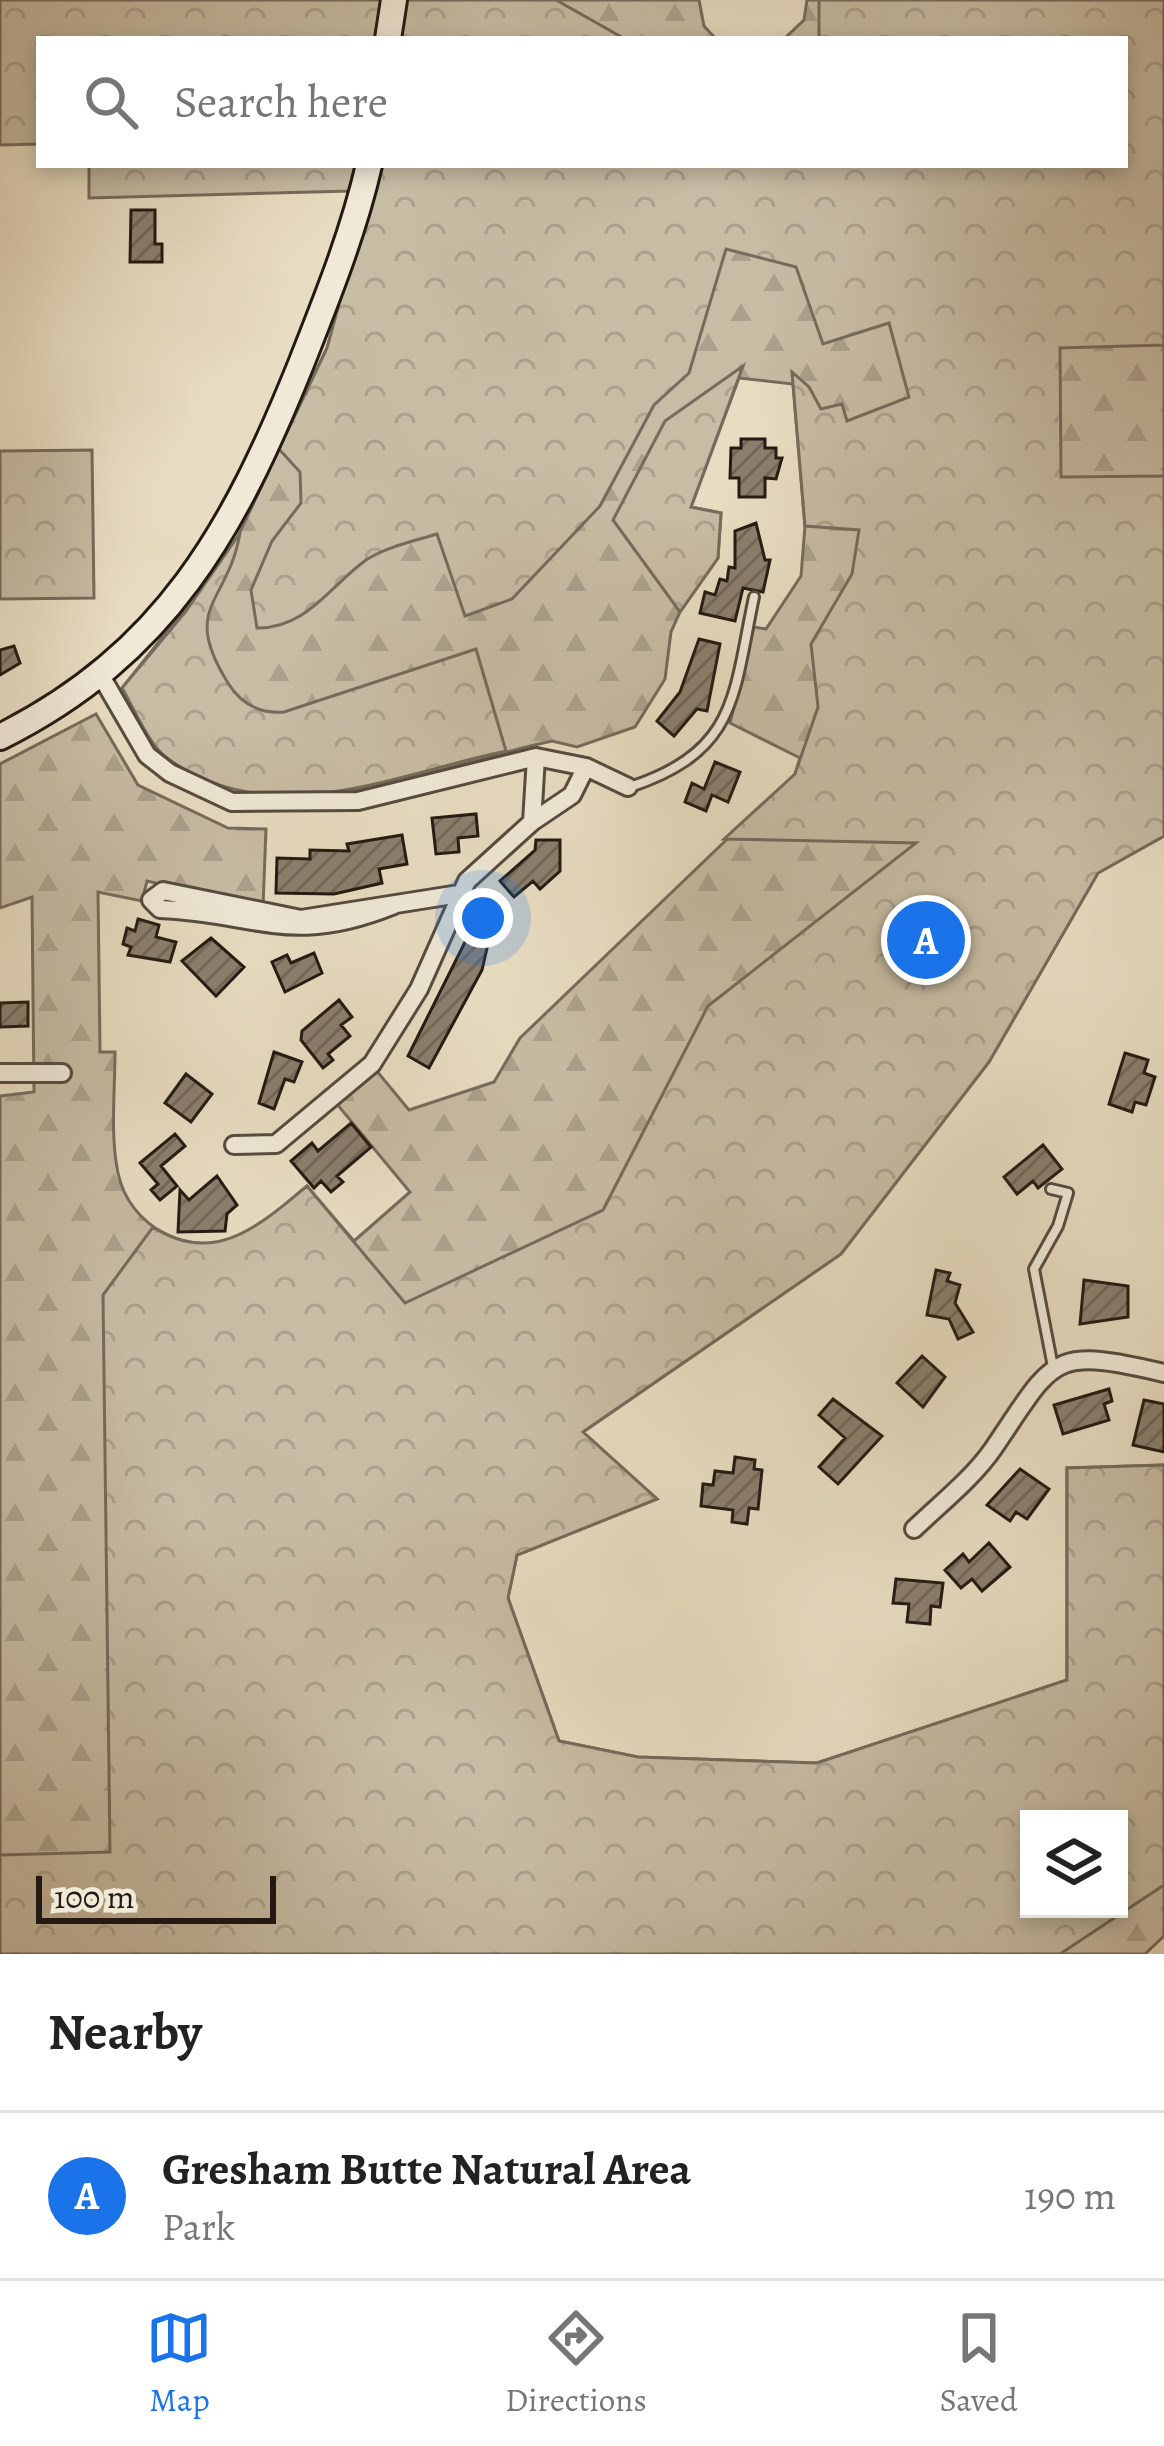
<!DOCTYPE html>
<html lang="en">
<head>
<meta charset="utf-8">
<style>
  body { margin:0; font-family:Alegreya,serif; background:#f2f2f2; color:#222 }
  .controls { position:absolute; right:36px; bottom:36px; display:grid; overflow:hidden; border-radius:0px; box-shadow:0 6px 18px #0003 }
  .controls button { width:108px; height:108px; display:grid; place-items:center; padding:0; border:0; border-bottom:3px solid #e0e0e0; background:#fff; color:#222; font:60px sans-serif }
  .scale { position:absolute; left:36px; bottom:30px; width:240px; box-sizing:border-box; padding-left:12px; border:6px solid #241a13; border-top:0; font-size:33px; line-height:42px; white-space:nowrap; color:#241a13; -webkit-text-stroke:9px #f0e9d7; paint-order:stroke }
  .you { position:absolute; left:483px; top:918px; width:42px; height:42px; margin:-30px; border:9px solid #fff; border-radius:50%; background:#1a73e8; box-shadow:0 0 0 18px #1a73e833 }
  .badge { display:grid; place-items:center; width:78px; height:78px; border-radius:50%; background:#1a73e8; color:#fff; font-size:39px; font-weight:700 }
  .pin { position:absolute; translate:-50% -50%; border:6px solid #fff; box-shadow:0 3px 12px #0006 }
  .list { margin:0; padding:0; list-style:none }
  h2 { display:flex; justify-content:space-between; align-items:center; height:156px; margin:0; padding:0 48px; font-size:51px }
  h2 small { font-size:39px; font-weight:400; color:#767676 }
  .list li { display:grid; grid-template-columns:78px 1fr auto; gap:36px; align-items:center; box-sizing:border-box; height:168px; padding:0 48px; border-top:3px solid #e0e0e0 }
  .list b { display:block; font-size:45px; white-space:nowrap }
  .list p { margin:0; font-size:39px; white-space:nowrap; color:#767676 }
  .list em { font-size:39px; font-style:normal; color:#767676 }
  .icon { flex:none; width:66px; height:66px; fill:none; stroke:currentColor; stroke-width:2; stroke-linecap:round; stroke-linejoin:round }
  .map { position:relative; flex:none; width:1164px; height:1954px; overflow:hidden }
  .search { position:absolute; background:#fff; box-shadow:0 6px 18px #0003; left:36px; right:36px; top:36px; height:132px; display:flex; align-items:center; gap:30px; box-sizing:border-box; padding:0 42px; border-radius:0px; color:#767676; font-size:45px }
  .sheet { height:324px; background:#fff }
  nav { display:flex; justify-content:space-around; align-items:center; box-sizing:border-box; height:168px; border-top:3px solid #e0e0e0; background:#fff; font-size:33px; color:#767676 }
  nav a { display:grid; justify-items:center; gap:6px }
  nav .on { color:#1a73e8 }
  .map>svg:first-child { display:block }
  .forest { fill:url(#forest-firs); stroke:#766b5c; stroke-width:3; fill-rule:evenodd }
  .park { fill:url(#park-crowns); stroke:#766b5c; stroke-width:3; fill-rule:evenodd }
  .building { fill:url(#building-hatch); stroke:#241a13; stroke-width:3 }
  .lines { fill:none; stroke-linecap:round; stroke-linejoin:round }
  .lane-casing { stroke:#554b3f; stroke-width:14 }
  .street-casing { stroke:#554b3f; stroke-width:22 }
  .secondary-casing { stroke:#241a13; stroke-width:30 }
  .lane { stroke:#f0e9d7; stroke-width:8 }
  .street { stroke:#f0e9d7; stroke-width:16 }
  .secondary { stroke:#f0e9d7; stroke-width:24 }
</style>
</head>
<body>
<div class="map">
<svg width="1164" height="1954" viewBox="0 0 1164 1954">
  <defs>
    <pattern id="forest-firs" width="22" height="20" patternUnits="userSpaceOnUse" patternTransform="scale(3)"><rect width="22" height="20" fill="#c7bca4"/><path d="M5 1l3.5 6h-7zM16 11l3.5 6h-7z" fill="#aba18c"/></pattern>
    <pattern id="park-crowns" width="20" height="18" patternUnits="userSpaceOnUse" patternTransform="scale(3)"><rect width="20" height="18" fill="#c7bca4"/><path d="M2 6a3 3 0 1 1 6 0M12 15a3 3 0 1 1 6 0" fill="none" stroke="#aba18c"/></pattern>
    <pattern id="building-hatch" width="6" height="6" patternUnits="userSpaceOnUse" patternTransform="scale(3)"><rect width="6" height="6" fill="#8a7f6e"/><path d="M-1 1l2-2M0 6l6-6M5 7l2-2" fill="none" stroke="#716759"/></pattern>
  </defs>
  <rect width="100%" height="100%" fill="#e8ddc2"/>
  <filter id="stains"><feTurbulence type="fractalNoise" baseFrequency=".00167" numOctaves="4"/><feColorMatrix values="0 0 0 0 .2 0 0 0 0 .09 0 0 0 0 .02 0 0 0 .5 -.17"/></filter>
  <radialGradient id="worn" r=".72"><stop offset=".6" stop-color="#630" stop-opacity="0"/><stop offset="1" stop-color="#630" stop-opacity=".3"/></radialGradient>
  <path class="forest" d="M 404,0 L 699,0 L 704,26 L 716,39 L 398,39 Z
    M 807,0 L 1164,0 L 1164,836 L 1098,873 L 989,1062 L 841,1254 L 583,1432 L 657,1499 L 517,1555 L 508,1598 L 559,1741 L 638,1757 L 817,1763 L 1067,1680 L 1067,1468 L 1164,1465 L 1164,1936 L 1145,1954 L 0,1954 L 0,1096 L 34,1092 L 32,897 L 0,908 L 0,764 L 96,714 L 138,785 L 228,828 L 266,829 L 263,907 L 147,881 L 142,901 L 98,892 L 100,1052 L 115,1052 C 115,1091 110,1135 118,1173 C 129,1227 190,1259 241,1236 C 265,1225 286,1203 307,1186 L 354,1241 L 410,1192 L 336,1103 L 376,1070 L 409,1110 L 494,1082 L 520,1038 L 795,774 L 800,758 L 730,723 L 754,627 L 766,629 L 801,576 L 805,526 L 793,384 L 739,378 L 691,507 L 721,513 L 718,558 L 680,612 L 671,632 L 665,679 L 635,727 L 577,747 L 552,741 C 432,766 280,840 167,758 C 148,745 134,708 122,688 L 231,551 L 327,348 L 371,202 L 1125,165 L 1125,39 L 784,39 L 804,20 ZM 1029,1819 L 1119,1819 L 1119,1909 L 1029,1909 Z"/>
  <path class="park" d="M 0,0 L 382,0 L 375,39 L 39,39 L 39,144 L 0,145 Z
    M 404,0 L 556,0 L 625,39 L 398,39 Z
    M 819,0 L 1164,0 L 1164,345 L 1060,348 L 1061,477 L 1164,476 L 1164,836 L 1098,873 L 989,1062 L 841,1254 L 583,1432 L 657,1499 L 517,1555 L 508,1598 L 559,1741 L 638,1757 L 817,1763 L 1067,1680 L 1067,1468 L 1164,1465 L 1164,1885 L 1060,1954 L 0,1954 L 0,1855 L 110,1852 L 103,1295 L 153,1227 C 214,1267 260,1225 307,1186 L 405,1303 L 603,1210 L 708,1006 L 916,843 L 724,839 L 795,774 L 818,707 L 811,644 L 852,574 L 859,530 L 805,526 L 792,372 L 809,387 L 821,409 L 842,404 L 847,421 L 909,397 L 889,323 L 823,344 L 796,267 L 726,249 L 689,373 L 654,405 L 600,506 L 512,599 L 465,616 L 437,534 C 414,541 386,547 366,560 C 330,586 306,629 257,628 L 251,590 L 272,541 L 301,503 L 300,472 L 279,449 L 327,348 L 377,165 L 1125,165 L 1125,39 L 819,39 ZM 1029,1819 L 1119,1819 L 1119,1909 L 1029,1909 Z
    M 89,165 L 355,165 L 351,191 L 89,198 Z
    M 743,366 L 691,507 L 721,513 L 718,558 L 680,612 L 613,520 L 665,421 Z
    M 92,450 L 94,598 L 0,599 L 0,451 Z
    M 240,533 C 228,604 180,606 228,683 C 241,704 259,714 284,712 L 476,649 L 506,751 C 396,774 270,834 167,758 C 148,744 134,708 122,688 L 186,611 Z"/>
  <path class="building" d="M 131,210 L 155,210 L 155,244 L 162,244 L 162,262 L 130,262 Z
    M 741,439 L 765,439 L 765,448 L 776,448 L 776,458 L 782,458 L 776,479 L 765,478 L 765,497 L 739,497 L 739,478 L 730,478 L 731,448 L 741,448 Z
    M 756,523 L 765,560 L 770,560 L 763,592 L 743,588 L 735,621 L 700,613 L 705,592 L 715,595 L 720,579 L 727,581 L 729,567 L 735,568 L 735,531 Z
    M 699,639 L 720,644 L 707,711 L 697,709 L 674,736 L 657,721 L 680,692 Z
    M 14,646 L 20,663 L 0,675 L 0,650 Z
    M 715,762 L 740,772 L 728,802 L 712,795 L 706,811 L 685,802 L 692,783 L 704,789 Z
    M 476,814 L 478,836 L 458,838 L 459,852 L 436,854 L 432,818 Z
    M 402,835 L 407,864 L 379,869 L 382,883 L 334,894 L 276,893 L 277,858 L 310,859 L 310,850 L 349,851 L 347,844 Z
    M 536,840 L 560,840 L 560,871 L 540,889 L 533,881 L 514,897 L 500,881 L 535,850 Z
    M 138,919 L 159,925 L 156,937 L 176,942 L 170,962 L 128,955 L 131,947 L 123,944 L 127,928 L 135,931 Z
    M 469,934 L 488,944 L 482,970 L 429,1068 L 408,1056 Z
    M 211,938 L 244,967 L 216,996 L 182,961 Z
    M 314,953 L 322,973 L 285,992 L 272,962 L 287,955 L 291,963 Z
    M 339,1000 L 352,1017 L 341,1025 L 350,1036 L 328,1054 L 333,1060 L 323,1068 L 301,1040 L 302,1031 Z
    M 28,1002 L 28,1026 L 0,1027 L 0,1003 Z
    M 274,1052 L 302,1062 L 294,1082 L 285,1079 L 274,1109 L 259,1103 Z
    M 1125,1053 L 1148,1060 L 1144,1073 L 1155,1077 L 1146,1105 L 1135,1102 L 1132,1112 L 1109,1104 Z
    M 186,1074 L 212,1094 L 191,1122 L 165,1103 Z
    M 351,1123 L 371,1147 L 337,1176 L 343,1182 L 331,1192 L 321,1181 L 314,1188 L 291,1161 L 312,1143 L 318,1151 Z
    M 175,1134 L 185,1146 L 161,1166 L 177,1186 L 160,1200 L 151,1190 L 158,1184 L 140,1163 Z
    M 1043,1145 L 1062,1169 L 1038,1188 L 1033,1181 L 1017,1194 L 1004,1177 Z
    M 217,1176 L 237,1205 L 227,1214 L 225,1231 L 178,1232 L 180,1190 L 189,1200 Z
    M 936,1270 L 950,1273 L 947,1281 L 960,1285 L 955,1303 L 973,1332 L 958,1339 L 949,1319 L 927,1315 Z
    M 1084,1280 L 1128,1286 L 1128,1317 L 1080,1324 Z
    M 922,1356 L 945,1377 L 923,1407 L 897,1383 Z
    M 1109,1389 L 1112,1401 L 1104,1404 L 1109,1420 L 1063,1434 L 1054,1405 Z
    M 833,1399 L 882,1436 L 838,1484 L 819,1467 L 845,1438 L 819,1415 Z
    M 1144,1400 L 1164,1404 L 1164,1452 L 1133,1445 Z
    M 735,1457 L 755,1460 L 754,1469 L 762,1470 L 758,1509 L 749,1508 L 747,1524 L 732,1522 L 733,1510 L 701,1506 L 703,1484 L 713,1485 L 715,1471 L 733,1473 Z
    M 1020,1469 L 1049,1489 L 1027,1519 L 1016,1512 L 1010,1521 L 987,1505 Z
    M 989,1543 L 1010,1567 L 982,1591 L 972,1579 L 961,1588 L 945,1570 L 963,1554 L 969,1562 Z
    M 896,1579 L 943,1583 L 940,1607 L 931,1606 L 930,1624 L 907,1622 L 909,1604 L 893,1603 Z"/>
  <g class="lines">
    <g class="lane-casing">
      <path id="lane" d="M 630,787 C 738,751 733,696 754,597
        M 1051,1189 L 1068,1193 L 1058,1226 L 1034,1269 L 1053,1367"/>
    </g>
    <g class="street-casing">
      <path id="street" d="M 101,676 L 147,755 L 170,773 L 232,802 L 358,801 L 536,757 L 586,767 L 628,787
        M 532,822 L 536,757
        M 394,905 C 290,947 258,913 160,909 L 151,900 L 163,891 L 301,919 L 459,894
        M 0,1073 L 62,1073
        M 234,1145 L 276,1144 L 372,1064 L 419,989 L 467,881 L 532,822 L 572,795 L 586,767
        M 914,1529 C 940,1504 972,1479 993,1449 C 1055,1358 1049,1346 1164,1373"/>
    </g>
    <g class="secondary-casing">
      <path id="secondary" d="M 388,39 L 394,0
        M 0,737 C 166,654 234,530 301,364 C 327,298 353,234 369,165"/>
    </g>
    <use href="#lane" class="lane"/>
    <use href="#street" class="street"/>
    <use href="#secondary" class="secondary"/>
  </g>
  <rect width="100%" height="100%" filter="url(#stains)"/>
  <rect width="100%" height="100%" fill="url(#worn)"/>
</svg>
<div class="controls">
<button><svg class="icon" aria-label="layers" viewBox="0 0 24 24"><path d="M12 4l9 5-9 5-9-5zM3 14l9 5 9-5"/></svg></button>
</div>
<div class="scale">100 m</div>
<div class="you"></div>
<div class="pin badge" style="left:926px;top:940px">A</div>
<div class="search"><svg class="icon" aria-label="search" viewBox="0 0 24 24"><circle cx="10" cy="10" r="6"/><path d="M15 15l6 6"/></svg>Search here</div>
</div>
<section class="sheet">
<h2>Nearby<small></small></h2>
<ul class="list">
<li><span class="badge">A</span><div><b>Gresham Butte Natural Area</b><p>Park</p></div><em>190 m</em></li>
</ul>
</section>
<nav>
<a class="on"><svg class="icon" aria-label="map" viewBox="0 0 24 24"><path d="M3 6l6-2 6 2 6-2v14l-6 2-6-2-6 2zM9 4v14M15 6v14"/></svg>Map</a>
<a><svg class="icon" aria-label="directions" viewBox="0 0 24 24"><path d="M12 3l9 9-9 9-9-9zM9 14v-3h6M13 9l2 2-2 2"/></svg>Directions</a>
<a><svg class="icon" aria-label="saved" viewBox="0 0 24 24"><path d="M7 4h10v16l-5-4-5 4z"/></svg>Saved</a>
</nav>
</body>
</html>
